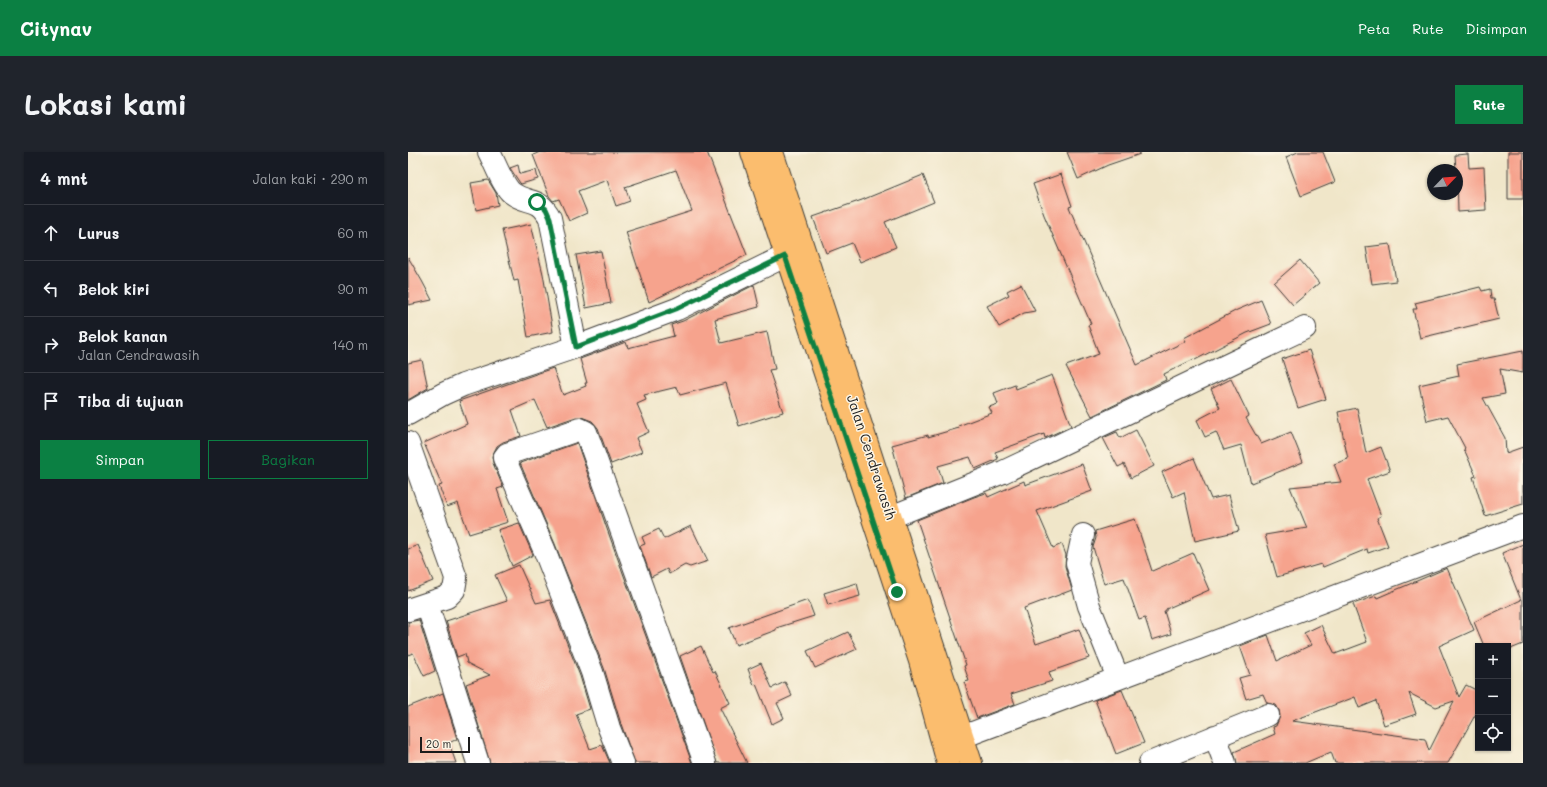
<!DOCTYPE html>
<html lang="id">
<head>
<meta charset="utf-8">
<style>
  body { margin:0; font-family:Mali,sans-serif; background:#20242c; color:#f1f3f6 }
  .controls { position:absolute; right:12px; bottom:12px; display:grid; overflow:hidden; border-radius:0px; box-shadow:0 1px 3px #0004 }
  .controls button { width:36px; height:36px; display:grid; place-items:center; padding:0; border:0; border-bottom:1px solid #363941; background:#171b24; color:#f1f3f6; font:20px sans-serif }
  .compass { position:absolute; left:1019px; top:12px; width:36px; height:36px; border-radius:50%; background:#171b24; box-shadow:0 1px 3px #0004; rotate:65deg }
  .scale { position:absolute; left:12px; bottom:10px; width:50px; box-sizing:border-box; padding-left:4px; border:2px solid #1c1c1c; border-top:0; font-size:11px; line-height:14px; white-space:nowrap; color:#1c1c1c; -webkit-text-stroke:3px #fcf5e5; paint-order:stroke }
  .stop { position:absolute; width:12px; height:12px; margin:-9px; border:3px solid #0b8043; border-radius:50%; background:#fff }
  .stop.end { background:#0b8043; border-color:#fff; box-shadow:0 1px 4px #0008 }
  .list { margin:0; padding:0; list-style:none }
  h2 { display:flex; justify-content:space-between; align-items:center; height:52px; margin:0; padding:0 16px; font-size:17px }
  h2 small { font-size:13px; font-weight:400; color:#9ea1a6 }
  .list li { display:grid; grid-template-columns:26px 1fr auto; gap:12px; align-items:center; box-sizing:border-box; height:56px; padding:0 16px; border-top:1px solid #363941 }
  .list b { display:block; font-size:15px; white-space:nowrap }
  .list p { margin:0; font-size:13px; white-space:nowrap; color:#9ea1a6 }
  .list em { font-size:13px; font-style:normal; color:#9ea1a6 }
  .actions { display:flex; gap:8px; padding:12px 16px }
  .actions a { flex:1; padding:9px 0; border:1px solid #0b8043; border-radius:0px; text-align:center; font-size:14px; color:#0b8043 }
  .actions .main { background:#0b8043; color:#fff }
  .icon { flex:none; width:22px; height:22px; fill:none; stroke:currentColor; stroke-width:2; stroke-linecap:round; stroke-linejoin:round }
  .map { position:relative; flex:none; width:1115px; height:611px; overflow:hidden; border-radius:0px }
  header { display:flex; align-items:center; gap:24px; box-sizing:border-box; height:56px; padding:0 20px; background:#0b8043; color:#fff }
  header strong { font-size:19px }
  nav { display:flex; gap:22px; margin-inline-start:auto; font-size:14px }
  .intro { display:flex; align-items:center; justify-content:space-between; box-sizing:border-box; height:96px; padding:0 24px }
  h1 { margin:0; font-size:28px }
  .button { padding:10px 18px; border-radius:0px; background:#0b8043; color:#fff; font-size:14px; font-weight:700 }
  main { display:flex; gap:24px; padding:0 24px }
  aside { flex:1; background:#171b24; border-radius:0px; box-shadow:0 1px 3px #0004 }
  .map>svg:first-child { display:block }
  .building { fill:#f6a38d; fill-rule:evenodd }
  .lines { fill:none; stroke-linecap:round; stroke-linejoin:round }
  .minor-casing { stroke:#3c3a36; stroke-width:24 }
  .major-casing { stroke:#3c3a36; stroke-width:24 }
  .minor { stroke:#fff; stroke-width:22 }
  .major { stroke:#fbbd6e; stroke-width:22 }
  .route { stroke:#0b8043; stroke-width:5 }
  .labels { text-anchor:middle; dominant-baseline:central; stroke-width:3; stroke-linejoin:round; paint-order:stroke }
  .street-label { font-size:14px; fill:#1c1c1c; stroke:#fcf5e5 }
</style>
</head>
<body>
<header>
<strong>Citynav</strong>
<nav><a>Peta</a><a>Rute</a><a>Disimpan</a></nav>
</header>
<div class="intro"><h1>Lokasi kami</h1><a class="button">Rute</a></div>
<main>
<aside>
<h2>4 mnt<small>Jalan kaki · 290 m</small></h2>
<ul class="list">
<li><svg class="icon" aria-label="ahead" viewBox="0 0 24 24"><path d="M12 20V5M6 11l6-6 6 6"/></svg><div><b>Lurus</b></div><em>60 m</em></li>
<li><svg class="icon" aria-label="left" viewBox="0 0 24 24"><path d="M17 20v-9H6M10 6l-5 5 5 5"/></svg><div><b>Belok kiri</b></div><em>90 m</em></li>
<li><svg class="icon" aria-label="right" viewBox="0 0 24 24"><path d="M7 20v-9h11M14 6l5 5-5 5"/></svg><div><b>Belok kanan</b><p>Jalan Cendrawasih</p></div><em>140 m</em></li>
<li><svg class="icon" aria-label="arrive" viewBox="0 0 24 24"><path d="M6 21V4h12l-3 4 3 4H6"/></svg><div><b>Tiba di tujuan</b></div></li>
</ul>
<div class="actions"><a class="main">Simpan</a><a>Bagikan</a></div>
</aside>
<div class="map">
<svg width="1115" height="611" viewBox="0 0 1115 611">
  <rect width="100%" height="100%" fill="#fcf5e5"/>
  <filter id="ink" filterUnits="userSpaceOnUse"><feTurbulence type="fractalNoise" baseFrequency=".025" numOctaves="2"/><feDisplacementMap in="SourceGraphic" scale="8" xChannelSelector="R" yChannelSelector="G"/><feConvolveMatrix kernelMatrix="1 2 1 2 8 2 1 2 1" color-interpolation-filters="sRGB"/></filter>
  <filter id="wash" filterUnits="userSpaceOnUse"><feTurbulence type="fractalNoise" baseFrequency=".012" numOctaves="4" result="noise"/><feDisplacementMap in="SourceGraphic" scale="16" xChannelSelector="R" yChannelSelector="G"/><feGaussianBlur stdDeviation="0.9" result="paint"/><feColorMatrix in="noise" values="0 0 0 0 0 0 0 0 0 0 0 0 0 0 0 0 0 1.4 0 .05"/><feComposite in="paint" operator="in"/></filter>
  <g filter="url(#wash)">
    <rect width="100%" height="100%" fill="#f0e6c9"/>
    <g id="blocks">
      <path class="building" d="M 132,0 L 299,0 L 339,103 L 241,150 L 218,80 L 284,59 L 268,18 L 217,35 L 222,49 L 208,54 L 199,28 L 170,39 L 179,61 L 161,69 L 151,47 L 145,49 L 141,44 L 125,3 Z
        M 659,0 L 732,0 L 732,2 L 700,13 L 670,27 Z
        M 890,0 L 915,0 L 927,30 L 893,44 L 878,5 Z
        M 1100,0 L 1115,0 L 1115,47 L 1100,47 Z
        M 1060,2 L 1061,16 L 1076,15 L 1078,58 L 1050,60 L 1049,18 L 1048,18 L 1047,3 Z
        M 110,13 L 112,22 L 128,18 L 130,27 L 113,32 L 112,31 L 102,16 Z
        M 653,22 L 664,54 L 661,55 L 729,213 L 778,189 L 776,186 L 829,158 L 853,148 L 863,172 L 839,181 L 787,208 L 786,207 L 756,222 L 758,228 L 684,264 L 658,214 L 691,202 L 680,173 L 683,172 L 636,63 L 625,32 Z
        M 515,23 L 526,50 L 477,70 L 488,95 L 452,110 L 444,91 L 418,101 L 405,65 L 454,48 Z
        M 80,28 L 88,41 L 90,53 L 68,58 L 63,31 Z
        M 123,72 L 135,122 L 145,180 L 120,185 L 110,128 L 106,129 L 94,78 Z
        M 982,92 L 988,129 L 964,132 L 958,95 Z
        M 193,99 L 203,151 L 178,156 L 168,103 Z
        M 0,105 L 14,129 L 24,148 L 0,153 Z
        M 892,108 L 911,131 L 885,153 L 866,131 Z
        M 613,132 L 627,159 L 616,161 L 591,175 L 579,154 L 601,143 L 599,139 Z
        M 346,133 L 351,155 L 307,167 L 313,191 L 359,180 L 367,217 L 361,218 L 375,260 L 331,274 L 318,231 L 272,243 L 269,235 L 236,243 L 238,248 L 229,252 L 241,280 L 228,286 L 234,300 L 203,312 L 190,276 L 184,269 L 173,265 L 168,265 L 139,275 L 127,248 L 104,258 L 113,284 L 95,290 L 89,294 L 84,304 L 85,311 L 95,335 L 89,337 L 100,370 L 61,382 L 50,351 L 39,355 L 31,334 L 34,333 L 16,291 L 59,272 L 51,249 L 145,216 L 155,243 L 178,234 L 177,231 L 179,231 L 172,207 L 218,190 L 220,196 L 266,184 L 263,173 L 275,169 Z
        M 1072,135 L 1074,139 L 1082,137 L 1083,147 L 1086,147 L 1091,167 L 1012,186 L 1005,157 L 1009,157 L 1007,151 Z
        M 901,198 L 918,247 L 890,256 L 874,207 Z
        M 1115,199 L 1115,221 L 1092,217 L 1097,242 L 1075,246 L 1097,286 L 1098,301 L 1115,295 L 1115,352 L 1077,364 L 1065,325 L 1068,324 L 1056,297 L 1057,296 L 1040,264 L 1019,269 L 1011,233 L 1051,224 L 1049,212 Z
        M 14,208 L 20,236 L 0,248 L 0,211 Z
        M 644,223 L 663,274 L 637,286 L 636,282 L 587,300 L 590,307 L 567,317 L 562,305 L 530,314 L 535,331 L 498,346 L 484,293 L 520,283 L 520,285 L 551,276 L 550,274 L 584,261 L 581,255 L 590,252 L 586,241 L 607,233 L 608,237 Z
        M 823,227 L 841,264 L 838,266 L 853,292 L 883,280 L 895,310 L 843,331 L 833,293 L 816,298 L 808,280 L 797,285 L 789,268 L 812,256 L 803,237 Z
        M 949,256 L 958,301 L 973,295 L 982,319 L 959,327 L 973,364 L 969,366 L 980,394 L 960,401 L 959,397 L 915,415 L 913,412 L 869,425 L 857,383 L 899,376 L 882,335 L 933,330 L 926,312 L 940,307 L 930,260 Z
        M 728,278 L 746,314 L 723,326 L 716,312 L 710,315 L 695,286 L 709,280 L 712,286 Z
        M 169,291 L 199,377 L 284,611 L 227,611 L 213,572 L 196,516 L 147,392 L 112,311 Z
        M 786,306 L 803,347 L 821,343 L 831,379 L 787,389 L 776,340 L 765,345 L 754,320 Z
        M 674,312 L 684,339 L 629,359 L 645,396 L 654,392 L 658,403 L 657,414 L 664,438 L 616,456 L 628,492 L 671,477 L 681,506 L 641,520 L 644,529 L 603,542 L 607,552 L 569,566 L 556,530 L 561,529 L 556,514 L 558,513 L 509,368 L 566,345 L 578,341 L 580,345 L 616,329 L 617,333 Z
        M 727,367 L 744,419 L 785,401 L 801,438 L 758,457 L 758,459 L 756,459 L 763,482 L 744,488 L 737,466 L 731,468 L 716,426 L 696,432 L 685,395 L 688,386 L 687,379 Z
        M 111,371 L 125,403 L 104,414 L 90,378 Z
        M 283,374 L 300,409 L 282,415 L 277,413 L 261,422 L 259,417 L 243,425 L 232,394 L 237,392 L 234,385 L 251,377 L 256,387 Z
        M 1115,392 L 1115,492 L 1100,498 L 1100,494 L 1076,494 L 1066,470 L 1113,448 L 1094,401 Z
        M 10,393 L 25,429 L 0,439 L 0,397 Z
        M 111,413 L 128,451 L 142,448 L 172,524 L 182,557 L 168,562 L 182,597 L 194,593 L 202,611 L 82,611 L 58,532 L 82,523 L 59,511 L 57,502 L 49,505 L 38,469 L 99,449 L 87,423 Z
        M 1039,416 L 1066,478 L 1031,494 L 1051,545 L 1058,533 L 1070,539 L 1070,558 L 1040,611 L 927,611 L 923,600 L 897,611 L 829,611 L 826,600 L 867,582 L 865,575 L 868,574 L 872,564 L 871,558 L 868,553 L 859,551 L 855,542 L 838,547 L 831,526 L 842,523 L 832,494 L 860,483 L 869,509 L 903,493 L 896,481 L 913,473 L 927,502 L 959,490 L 945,452 L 968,444 L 969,446 ZM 1001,541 L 1028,555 L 1046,549 L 1021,599 L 1017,587 L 884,569 L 947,545 L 951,556 L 968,549 L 976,573 L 1008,562 Z
        M 449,431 L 452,444 L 420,453 L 416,441 Z
        M 400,448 L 406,464 L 368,476 L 368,478 L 328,493 L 321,476 Z
        M 11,468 L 27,519 L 16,524 L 5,501 L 0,503 L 0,470 Z
        M 440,480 L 449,497 L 407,516 L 399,499 Z
        M 293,494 L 305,520 L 307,519 L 322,551 L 312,556 L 339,611 L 309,611 L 272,504 Z
        M 353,511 L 364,536 L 377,530 L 384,544 L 369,551 L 376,566 L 364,572 L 348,532 L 346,533 L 340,517 Z
        M 714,538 L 736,591 L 708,602 L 687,548 Z
        M 35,541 L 49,587 L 41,591 L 48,611 L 0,611 L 0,555 Z"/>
    </g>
  </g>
  <g filter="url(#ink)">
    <use href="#blocks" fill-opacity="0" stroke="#3c3a36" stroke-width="1"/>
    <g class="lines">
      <g class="minor-casing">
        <path id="minor" d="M 81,0 C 87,11 95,34 104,41 C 120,53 131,44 142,66 L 168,195
          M 0,262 L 35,242 L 55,233 L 168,195 L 269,157 L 377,104
          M 0,291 L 48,426 L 46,438 L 39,445 L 0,458
          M 483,365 L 595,320 L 897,176
          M 675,383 L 669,411 L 681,454 L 710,526
          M 19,452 L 70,611
          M 807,584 L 817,611
          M 554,585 L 1115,374
          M 215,611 L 201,576 L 184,520 L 136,397 L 96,306 L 99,302 L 172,277 L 178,280 L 297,611
          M 742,611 L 860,563"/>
      </g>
      <g class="major-casing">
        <path id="major" d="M 344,0 L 512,509 L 540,611
          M 364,0 L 563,611"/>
      </g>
      <use href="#minor" class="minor"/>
      <use href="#major" class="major"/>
    </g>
  </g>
  <g class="lines" filter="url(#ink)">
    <path class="route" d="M 129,50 L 138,57 L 142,66 L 168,195 L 268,157 L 377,104 L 489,440"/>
  </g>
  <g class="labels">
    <g class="street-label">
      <text transform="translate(464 305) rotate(72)">Jalan Cendrawasih</text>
    </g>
  </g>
</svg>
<div class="controls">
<button>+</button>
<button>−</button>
<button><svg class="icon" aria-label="locate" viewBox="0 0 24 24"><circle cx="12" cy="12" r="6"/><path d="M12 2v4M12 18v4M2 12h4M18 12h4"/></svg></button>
</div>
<svg class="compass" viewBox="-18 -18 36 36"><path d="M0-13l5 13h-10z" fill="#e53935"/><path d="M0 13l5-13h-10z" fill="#9ea1a6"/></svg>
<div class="scale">20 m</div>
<div class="stop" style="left:129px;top:50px"></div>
<div class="stop end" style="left:489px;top:440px"></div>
</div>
</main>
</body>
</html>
